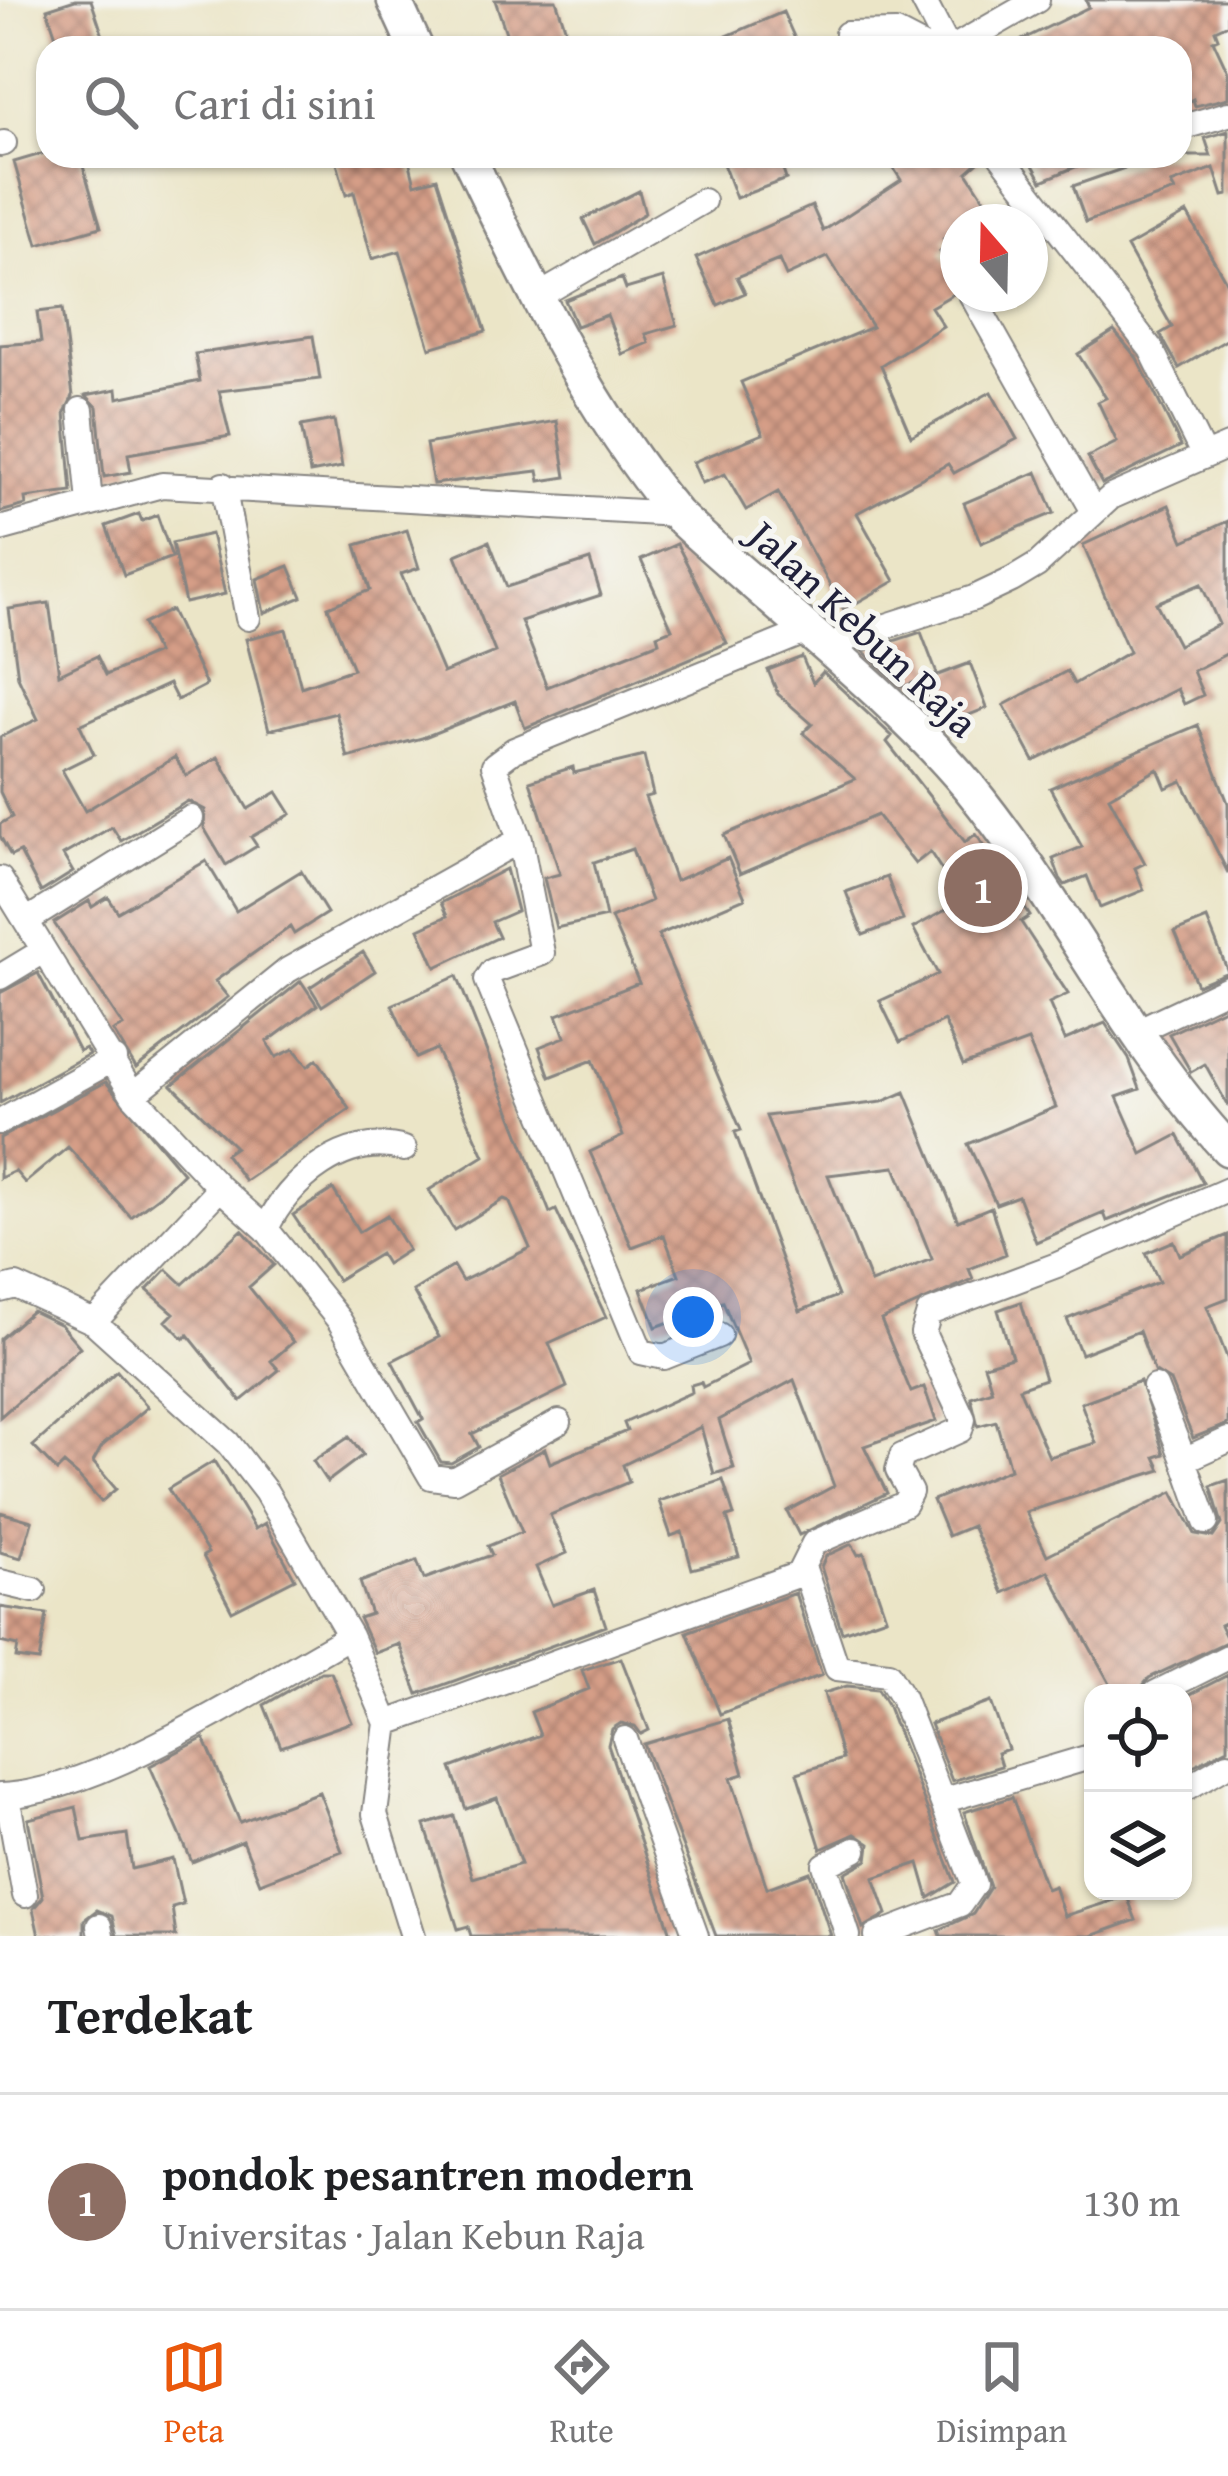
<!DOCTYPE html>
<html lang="id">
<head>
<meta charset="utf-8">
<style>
  body { margin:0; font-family:"Gentium Book Plus",serif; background:#f2f2f2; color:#202124 }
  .controls { position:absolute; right:36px; bottom:36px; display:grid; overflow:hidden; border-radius:24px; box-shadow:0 3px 9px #0004 }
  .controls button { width:108px; height:108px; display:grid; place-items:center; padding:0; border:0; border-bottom:3px solid #e0e0e0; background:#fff; color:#202124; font:60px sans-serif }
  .compass { position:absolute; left:940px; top:204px; width:108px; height:108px; border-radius:50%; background:#fff; box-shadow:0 3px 9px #0004; rotate:340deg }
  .you { position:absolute; left:693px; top:1317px; width:42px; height:42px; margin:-30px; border:9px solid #fff; border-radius:50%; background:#1a73e8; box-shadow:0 0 0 18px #1a73e833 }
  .badge { display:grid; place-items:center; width:78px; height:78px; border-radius:50%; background:#ea580c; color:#fff; font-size:39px; font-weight:700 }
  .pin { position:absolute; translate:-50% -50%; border:6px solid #fff; box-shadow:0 3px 12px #0006 }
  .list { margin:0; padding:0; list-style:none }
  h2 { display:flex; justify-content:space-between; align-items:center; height:156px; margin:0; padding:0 48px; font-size:51px }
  h2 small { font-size:39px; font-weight:400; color:#757577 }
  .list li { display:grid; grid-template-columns:78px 1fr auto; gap:36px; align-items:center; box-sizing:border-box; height:216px; padding:0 48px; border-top:3px solid #e0e0e0 }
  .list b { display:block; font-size:45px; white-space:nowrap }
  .list p { margin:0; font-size:39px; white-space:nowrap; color:#757577 }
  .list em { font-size:39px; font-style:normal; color:#757577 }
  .icon { flex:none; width:66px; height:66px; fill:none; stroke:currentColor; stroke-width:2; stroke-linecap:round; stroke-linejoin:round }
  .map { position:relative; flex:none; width:1228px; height:1936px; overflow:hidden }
  .search { position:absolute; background:#fff; box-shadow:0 3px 9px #0004; left:36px; right:36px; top:36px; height:132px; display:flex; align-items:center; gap:30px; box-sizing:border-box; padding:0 42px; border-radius:36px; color:#757577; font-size:45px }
  .sheet { height:372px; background:#fff }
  nav { display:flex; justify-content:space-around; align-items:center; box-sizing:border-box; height:168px; border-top:3px solid #e0e0e0; background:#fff; font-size:33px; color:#757577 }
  nav a { display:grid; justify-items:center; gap:6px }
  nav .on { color:#ea580c }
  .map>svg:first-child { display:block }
  .building { fill:url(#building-cross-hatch); fill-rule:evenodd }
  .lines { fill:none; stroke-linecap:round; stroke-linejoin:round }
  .street-casing { stroke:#868481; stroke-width:28 }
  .secondary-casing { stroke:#868481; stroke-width:38 }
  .street { stroke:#fff; stroke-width:24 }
  .secondary { stroke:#fff; stroke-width:33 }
  .labels { text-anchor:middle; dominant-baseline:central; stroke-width:10; stroke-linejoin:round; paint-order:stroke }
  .street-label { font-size:42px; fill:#22223b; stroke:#f6f6f2 }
</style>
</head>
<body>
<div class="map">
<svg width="1228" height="1936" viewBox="0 0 1228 1936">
  <defs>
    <pattern id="building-cross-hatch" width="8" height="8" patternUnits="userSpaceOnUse" patternTransform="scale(3)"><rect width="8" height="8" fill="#d59e87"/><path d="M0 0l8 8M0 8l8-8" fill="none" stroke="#ac8070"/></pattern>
  </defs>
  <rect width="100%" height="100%" fill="#f6f6f2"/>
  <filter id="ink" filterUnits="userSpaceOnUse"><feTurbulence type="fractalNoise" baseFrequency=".00833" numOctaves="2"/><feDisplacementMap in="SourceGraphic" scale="24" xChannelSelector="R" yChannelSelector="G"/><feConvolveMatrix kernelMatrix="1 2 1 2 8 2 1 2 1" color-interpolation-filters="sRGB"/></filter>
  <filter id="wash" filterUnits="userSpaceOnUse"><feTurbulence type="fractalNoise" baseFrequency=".004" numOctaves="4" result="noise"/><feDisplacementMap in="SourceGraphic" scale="48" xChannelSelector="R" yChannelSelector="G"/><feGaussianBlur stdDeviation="2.7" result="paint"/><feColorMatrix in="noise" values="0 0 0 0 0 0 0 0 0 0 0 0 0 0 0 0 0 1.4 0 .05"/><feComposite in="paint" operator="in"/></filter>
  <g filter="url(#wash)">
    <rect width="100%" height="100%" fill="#ebe5c7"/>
    <g id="blocks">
      <path class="building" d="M 75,0 L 91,0 L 107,48 L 60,48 L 47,9 Z
        M 495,0 L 556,0 L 572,48 L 511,48 Z
        M 1086,0 L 1228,0 L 1228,24 L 1215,30 L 1218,38 L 1213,40 L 1228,72 L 1228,98 L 1195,106 L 1193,99 L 1180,106 L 1180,48 L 1005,48 L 1089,7 Z
        M 783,12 L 799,48 L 699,48 Z
        M 1228,131 L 1228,195 L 1223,196 L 1214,168 L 1171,184 L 1175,191 L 1086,222 L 1073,186 L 1139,163 L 1137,156 L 1211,156 L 1205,138 Z
        M 48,152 L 48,156 L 80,156 L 101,227 L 38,245 L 14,162 Z
        M 335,156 L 408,156 L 415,184 L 437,178 L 486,331 L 430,348 L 400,251 L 372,259 L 354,192 L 346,195 Z
        M 720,156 L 778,156 L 786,179 L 736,198 Z
        M 886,156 L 985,156 L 967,172 L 991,209 L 970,222 L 958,222 L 958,230 L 943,239 L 948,247 L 940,252 L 958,281 L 955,293 L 931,307 L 943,326 L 881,365 L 911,436 L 991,392 L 1017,439 L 954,473 L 948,464 L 857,513 L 895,581 L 844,610 L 778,492 L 746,510 L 725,474 L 702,483 L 693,462 L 763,434 L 741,382 L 872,327 L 828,257 L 786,276 L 779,260 L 737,277 L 745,293 L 718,305 L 696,258 L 812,206 L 823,231 L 901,180 Z
        M 1028,156 L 1101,156 L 1042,181 Z
        M 639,191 L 645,213 L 595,244 L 583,219 Z
        M 1187,213 L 1228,285 L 1228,339 L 1179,368 L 1160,334 L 1172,327 L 1127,247 Z
        M 622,278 L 626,289 L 663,278 L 677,325 L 646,334 L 649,343 L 622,354 L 607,315 L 576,326 L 565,300 Z
        M 62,309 L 73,396 L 65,412 L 72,492 L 25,498 L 26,505 L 0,512 L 0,345 L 41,342 L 37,312 Z
        M 1114,331 L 1137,358 L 1181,446 L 1102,484 L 1088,457 L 1117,442 L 1098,402 L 1106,398 L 1078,354 Z
        M 313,336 L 320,379 L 219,391 L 230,436 L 128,454 L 131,472 L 104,477 L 97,407 L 86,395 L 117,389 L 118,398 L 200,381 L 195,354 Z
        M 334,420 L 342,467 L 310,473 L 301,426 Z
        M 557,421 L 566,477 L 540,481 L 538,471 L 433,484 L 426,444 Z
        M 1037,472 L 1054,513 L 981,543 L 964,503 Z
        M 1169,505 L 1184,541 L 1228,521 L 1228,653 L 1193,671 L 1203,695 L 1184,704 L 1177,689 L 1034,761 L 1004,705 L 1067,671 L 1074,684 L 1129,652 L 1083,545 ZM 1201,584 L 1219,624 L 1178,645 L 1156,603 Z
        M 139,514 L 142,521 L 157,515 L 172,557 L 124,575 L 106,526 Z
        M 407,530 L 419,568 L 401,574 L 443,673 L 495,652 L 456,555 L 489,541 L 507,587 L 590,560 L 601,595 L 521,621 L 547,687 L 659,642 L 657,635 L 672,629 L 641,560 L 677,544 L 727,643 L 525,728 L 515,701 L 422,738 L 348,758 L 336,713 L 269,730 L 246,639 L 286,629 L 301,687 L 353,669 L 328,607 L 370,590 L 356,545 Z
        M 211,534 L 225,594 L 185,603 L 172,543 Z
        M 289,566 L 302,597 L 264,613 L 257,579 Z
        M 49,603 L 59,674 L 97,656 L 106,675 L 157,653 L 143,624 L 171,610 L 206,685 L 177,700 L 169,684 L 80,725 L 94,754 L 62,770 L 85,811 L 175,757 L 186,776 L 218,757 L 248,809 L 277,792 L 291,814 L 251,837 L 257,846 L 226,865 L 204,828 L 205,810 L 188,801 L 121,841 L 112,827 L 63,855 L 73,872 L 41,892 L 20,852 L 11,856 L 0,836 L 0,824 L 12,817 L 0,792 L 0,737 L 38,719 L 18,677 L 9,609 Z
        M 921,632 L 937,674 L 902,687 L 863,651 Z
        M 802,657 L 813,683 L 823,672 L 892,736 L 887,742 L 965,842 L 976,834 L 1030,916 L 1021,922 L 1068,994 L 1049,1003 L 1065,1040 L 1105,1023 L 1129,1059 L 1140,1089 L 1117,1097 L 1142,1154 L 1178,1135 L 1203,1183 L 1107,1221 L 1104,1213 L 1036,1242 L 1018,1196 L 996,1204 L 968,1144 L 1056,1107 L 1028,1041 L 963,1065 L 944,1021 L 900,1042 L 880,1001 L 938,974 L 913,928 L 962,901 L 930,852 L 915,864 L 877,815 L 740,874 L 724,835 L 855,779 L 803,733 L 812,724 L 778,694 L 768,670 Z
        M 970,663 L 987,708 L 941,726 L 922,681 Z
        M 1198,725 L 1228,803 L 1228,873 L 1182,781 L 1166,788 L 1158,769 L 1109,797 L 1145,863 L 1135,868 L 1144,890 L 1100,908 L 1087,876 L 1065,885 L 1060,878 L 1053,859 L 1082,847 L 1050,788 Z
        M 644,756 L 653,795 L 645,797 L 675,881 L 728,858 L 745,898 L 658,935 L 741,1130 L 735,1132 L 800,1311 L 838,1296 L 766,1116 L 882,1102 L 905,1092 L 958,1221 L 991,1207 L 1006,1254 L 969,1269 L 973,1279 L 881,1320 L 911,1392 L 924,1387 L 936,1421 L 864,1446 L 887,1493 L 799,1535 L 787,1511 L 834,1486 L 794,1380 L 719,1420 L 734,1468 L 714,1474 L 701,1427 L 623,1465 L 629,1482 L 550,1515 L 567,1553 L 536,1567 L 552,1605 L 594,1590 L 606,1626 L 418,1694 L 399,1644 L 375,1653 L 359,1618 L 371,1614 L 360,1582 L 417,1561 L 424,1579 L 492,1555 L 488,1546 L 522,1532 L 498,1474 L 545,1449 L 550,1463 L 627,1431 L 624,1423 L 692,1392 L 691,1385 L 701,1382 L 703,1387 L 749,1364 L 723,1302 L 656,1327 L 641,1289 L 679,1275 L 664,1235 L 632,1247 L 590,1152 L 623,1136 L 593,1060 L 550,1077 L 539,1047 L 565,1037 L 557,1015 L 639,983 L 611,918 L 651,901 L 632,849 L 594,862 L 606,917 L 556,928 L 544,878 L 560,874 L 530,781 L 573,767 L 574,773 ZM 895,1167 L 932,1259 L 871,1283 L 828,1175 Z
        M 206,861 L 236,911 L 301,871 L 327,913 L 294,934 L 290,927 L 215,981 L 228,997 L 136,1068 L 113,1031 L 123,1026 L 54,923 L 89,901 L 92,907 L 108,897 L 118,912 Z
        M 506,869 L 517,911 L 492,922 L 499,937 L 436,967 L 419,929 L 447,916 L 441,903 Z
        M 887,877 L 903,920 L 863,935 L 846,892 Z
        M 1207,919 L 1228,972 L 1197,985 L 1175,932 Z
        M 363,952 L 375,971 L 322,1006 L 310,987 Z
        M 38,973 L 79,1051 L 85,1048 L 89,1054 L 0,1103 L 0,993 Z
        M 457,976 L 550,1213 L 556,1210 L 606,1317 L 549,1343 L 567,1387 L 472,1434 L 479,1447 L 451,1463 L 441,1462 L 418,1422 L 423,1419 L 392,1361 L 439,1337 L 413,1291 L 453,1266 L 462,1281 L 530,1248 L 509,1201 L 504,1199 L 454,1230 L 429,1190 L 484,1156 L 436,1049 L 416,1058 L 392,1005 Z
        M 301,981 L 317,1005 L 267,1042 L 276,1057 L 294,1049 L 308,1066 L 317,1059 L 350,1109 L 245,1181 L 225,1154 L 235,1147 L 172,1085 Z
        M 1228,1006 L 1228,1106 L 1205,1064 L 1191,1072 L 1169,1034 Z
        M 106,1082 L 183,1173 L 159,1196 L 131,1217 L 68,1147 L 25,1183 L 15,1171 L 0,1178 L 0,1138 Z
        M 333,1189 L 359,1232 L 387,1215 L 408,1250 L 386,1264 L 380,1254 L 337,1280 L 293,1215 Z
        M 242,1230 L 274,1265 L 249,1287 L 293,1342 L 271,1361 L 279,1370 L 241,1401 L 188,1335 L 184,1339 L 166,1321 L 174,1313 L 147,1290 L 167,1269 L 183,1284 Z
        M 1228,1235 L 1228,1298 L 1207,1306 L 1228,1360 L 1228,1424 L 1193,1438 L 1170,1381 L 1154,1371 L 1139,1331 L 1081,1354 L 1067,1319 L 1159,1282 L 1146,1253 L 1174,1241 L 1180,1255 Z
        M 1021,1302 L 1045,1379 L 1019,1388 L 1049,1457 L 1096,1443 L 1081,1403 L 1140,1381 L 1164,1454 L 1155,1457 L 1161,1470 L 1026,1512 L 1047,1555 L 1173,1492 L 1195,1534 L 1213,1537 L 1222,1524 L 1211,1486 L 1228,1480 L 1228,1621 L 1220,1625 L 1228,1641 L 1149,1678 L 1137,1693 L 1115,1693 L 1048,1571 L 1003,1593 L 972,1526 L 948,1536 L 933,1500 L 1010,1469 L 996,1421 L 978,1426 L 971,1397 L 992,1390 L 984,1365 L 1012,1357 L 998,1310 Z
        M 32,1311 L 61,1325 L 80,1347 L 0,1417 L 0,1339 Z
        M 117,1371 L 148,1407 L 102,1446 L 93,1462 L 116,1489 L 101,1502 L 78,1476 L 64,1464 L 57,1471 L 33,1446 Z
        M 349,1437 L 363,1455 L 327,1482 L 313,1461 Z
        M 214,1461 L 255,1529 L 265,1523 L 295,1579 L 232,1611 L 203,1556 L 208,1553 L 168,1489 Z
        M 723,1480 L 734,1515 L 727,1517 L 739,1557 L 692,1569 L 682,1532 L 671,1536 L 659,1501 Z
        M 0,1512 L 32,1521 L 21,1558 L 0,1552 Z
        M 852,1544 L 858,1555 L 864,1553 L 886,1617 L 842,1632 L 821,1567 L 826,1556 Z
        M 795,1593 L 822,1675 L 720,1714 L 687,1632 Z
        M 0,1607 L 47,1614 L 39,1661 L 16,1658 L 18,1646 L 0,1642 Z
        M 621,1658 L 649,1730 L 641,1734 L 635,1726 L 621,1723 L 612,1729 L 608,1745 L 672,1936 L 471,1936 L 468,1926 L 458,1929 L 425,1825 L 454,1816 L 473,1878 L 521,1864 L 497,1798 L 466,1809 L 451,1768 L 540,1735 L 531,1712 L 589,1689 L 582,1670 Z
        M 321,1672 L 331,1672 L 352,1722 L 281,1747 L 264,1705 Z
        M 1228,1675 L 1228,1748 L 1183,1771 L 1183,1698 Z
        M 847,1686 L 878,1689 L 887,1704 L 955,1882 L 929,1898 L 919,1863 L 874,1878 L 887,1914 L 863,1928 L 845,1873 L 868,1860 L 870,1844 L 855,1834 L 821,1849 L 797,1773 L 842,1759 L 824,1693 Z
        M 991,1702 L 1008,1749 L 997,1753 L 1001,1766 L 952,1781 L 930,1724 Z
        M 728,1719 L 744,1774 L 731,1778 L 767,1888 L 810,1872 L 831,1936 L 716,1936 L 644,1744 Z
        M 204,1738 L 240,1822 L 319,1792 L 342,1851 L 260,1883 L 243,1841 L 192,1862 L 150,1766 Z
        M 1012,1797 L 1046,1889 L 1054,1886 L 1064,1916 L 1127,1896 L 1136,1920 L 1091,1936 L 941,1936 L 939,1930 L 973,1914 L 990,1887 L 964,1812 Z
        M 76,1807 L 83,1841 L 127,1834 L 132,1869 L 173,1859 L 183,1904 L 172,1907 L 176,1936 L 117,1936 L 112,1916 L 97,1910 L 84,1920 L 84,1936 L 39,1936 L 33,1909 L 43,1897 L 28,1819 Z"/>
    </g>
  </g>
  <g filter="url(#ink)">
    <use href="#blocks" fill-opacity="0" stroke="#868481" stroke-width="3"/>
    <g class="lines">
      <g class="street-casing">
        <path id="street" d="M 923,0 L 948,48
          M 847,34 L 896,33 L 925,48
          M 953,48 L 1037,0
          M 1180,128 L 1228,114
          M 0,144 L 4,143
          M 1001,156 L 1151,349 L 1204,456
          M 971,294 L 1093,510
          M 537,297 L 703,201
          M 81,410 L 90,503
          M 223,485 L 248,618
          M 0,529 L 162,485 L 676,514
          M 821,647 L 974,598 L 1012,580 L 1037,565 L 1111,497 L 1228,446
          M 0,879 L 133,1095 L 220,1188 L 94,1322 L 16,1286 L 0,1290
          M 26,921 L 191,818
          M 0,977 L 43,951
          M 1139,1030 L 1228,988
          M 133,1095 L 288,970 L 520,840
          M 0,1122 L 114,1059
          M 220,1188 L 266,1229 L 339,1320 L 431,1477 L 454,1480 L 559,1422
          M 266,1229 C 288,1180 347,1132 404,1149
          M 94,1322 L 228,1443 L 266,1492 L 350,1636 L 387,1723 L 375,1814 L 413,1936
          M 719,1335 L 664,1357 L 641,1352 L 487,980 L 493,971 L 542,953 L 520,840 L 494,765 L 514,750 L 805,632
          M 1155,1387 L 1184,1460
          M 1206,1522 L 1184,1460 L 1228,1440
          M 800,1571 L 814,1543 L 904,1504 L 910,1492 L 898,1470 L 902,1456 L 960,1430 L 963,1419 L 923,1333 L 929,1313 L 1057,1265 L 1228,1190
          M 0,1582 L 34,1590
          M 1156,1693 L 1228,1657
          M 387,1723 L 805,1572 L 837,1668 L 888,1674 L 902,1697 L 974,1884 L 960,1904 L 877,1936
          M 625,1739 L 696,1936
          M 1183,1790 L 1228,1764
          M 0,1796 C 100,1793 259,1686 350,1636
          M 7,1796 L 25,1895
          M 945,1800 L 1093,1756
          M 99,1926 L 101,1936
          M 848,1936 L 825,1865 L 855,1850"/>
      </g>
      <g class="secondary-casing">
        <path id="secondary" d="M 394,0 L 416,48
          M 468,156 C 528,281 587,407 676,514 C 770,602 888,690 969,787 C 1063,902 1127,1041 1228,1149"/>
      </g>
      <use href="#street" class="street"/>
      <use href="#secondary" class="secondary"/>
    </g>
  </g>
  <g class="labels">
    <g class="street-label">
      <text transform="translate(864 628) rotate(43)">Jalan Kebun Raja</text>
    </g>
  </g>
</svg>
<div class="controls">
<button><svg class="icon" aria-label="locate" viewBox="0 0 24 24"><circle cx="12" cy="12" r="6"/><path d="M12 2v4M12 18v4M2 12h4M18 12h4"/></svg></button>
<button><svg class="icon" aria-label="layers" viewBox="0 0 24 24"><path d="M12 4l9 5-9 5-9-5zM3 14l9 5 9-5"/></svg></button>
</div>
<svg class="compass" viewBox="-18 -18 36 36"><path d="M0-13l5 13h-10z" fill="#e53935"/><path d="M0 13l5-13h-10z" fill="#757577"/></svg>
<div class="you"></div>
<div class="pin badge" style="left:983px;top:888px;background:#8d6e63">1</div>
<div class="search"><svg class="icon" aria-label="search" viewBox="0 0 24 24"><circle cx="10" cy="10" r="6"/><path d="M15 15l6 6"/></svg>Cari di sini</div>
</div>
<section class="sheet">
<h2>Terdekat<small></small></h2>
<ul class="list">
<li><span class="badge" style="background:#8d6e63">1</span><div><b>pondok pesantren modern</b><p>Universitas · Jalan Kebun Raja</p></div><em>130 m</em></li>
</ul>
</section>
<nav>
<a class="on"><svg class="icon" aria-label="map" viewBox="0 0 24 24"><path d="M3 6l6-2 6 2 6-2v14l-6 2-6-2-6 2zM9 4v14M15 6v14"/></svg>Peta</a>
<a><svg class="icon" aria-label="directions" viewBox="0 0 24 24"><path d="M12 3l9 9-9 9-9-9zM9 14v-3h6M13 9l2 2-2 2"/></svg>Rute</a>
<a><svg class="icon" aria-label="saved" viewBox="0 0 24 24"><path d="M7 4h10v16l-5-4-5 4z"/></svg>Disimpan</a>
</nav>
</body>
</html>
